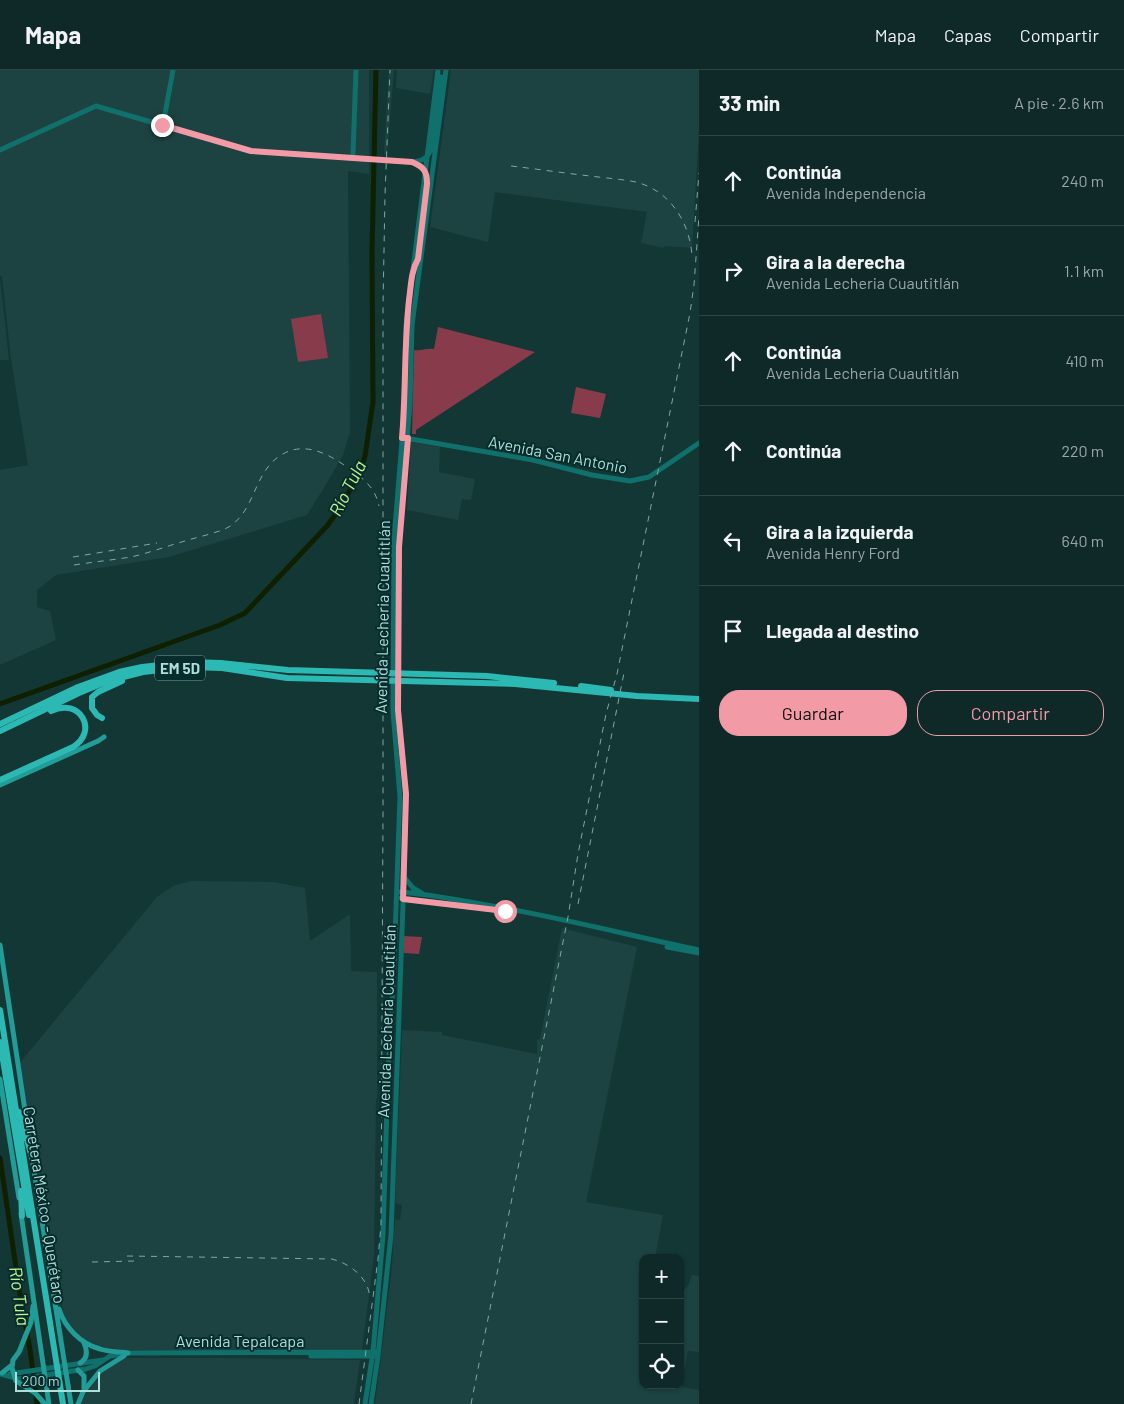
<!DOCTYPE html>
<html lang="es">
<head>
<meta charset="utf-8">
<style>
  body { margin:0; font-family:Barlow,sans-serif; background:#1c3534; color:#f1f3f6 }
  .controls { position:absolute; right:15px; bottom:15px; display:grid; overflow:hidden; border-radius:10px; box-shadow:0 1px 4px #0004 }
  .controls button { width:45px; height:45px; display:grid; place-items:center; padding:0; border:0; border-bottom:1px solid #2e4545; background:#0e2928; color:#f1f3f6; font:25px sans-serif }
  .scale { position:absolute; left:15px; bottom:12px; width:85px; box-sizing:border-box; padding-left:5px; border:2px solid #addeda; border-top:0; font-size:14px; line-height:18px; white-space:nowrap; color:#addeda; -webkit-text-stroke:4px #072c2b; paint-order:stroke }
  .stop { position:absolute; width:15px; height:15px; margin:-11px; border:4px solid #f39aa7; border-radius:50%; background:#fff }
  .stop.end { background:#f39aa7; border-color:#fff; box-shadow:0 1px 5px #0008 }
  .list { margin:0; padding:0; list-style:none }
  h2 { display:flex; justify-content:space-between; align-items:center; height:65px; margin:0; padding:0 20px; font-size:21px }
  h2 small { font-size:16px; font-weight:400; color:#9ba6a8 }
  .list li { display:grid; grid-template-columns:32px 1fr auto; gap:15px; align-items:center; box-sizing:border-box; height:90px; padding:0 20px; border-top:1px solid #2e4545 }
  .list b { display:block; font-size:19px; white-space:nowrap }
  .list p { margin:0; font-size:16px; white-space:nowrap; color:#9ba6a8 }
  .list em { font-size:16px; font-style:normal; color:#9ba6a8 }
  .actions { display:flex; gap:10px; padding:15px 20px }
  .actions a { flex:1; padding:11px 0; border:1px solid #f39aa7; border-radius:20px; text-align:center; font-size:18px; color:#f39aa7 }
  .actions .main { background:#f39aa7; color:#111 }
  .icon { flex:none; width:28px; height:28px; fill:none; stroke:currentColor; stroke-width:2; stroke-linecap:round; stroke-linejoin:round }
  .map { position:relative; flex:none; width:699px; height:1334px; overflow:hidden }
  header { display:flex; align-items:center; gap:30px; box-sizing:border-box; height:70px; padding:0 25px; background:#0e2928; border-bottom:1px solid #2e4545 }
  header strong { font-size:24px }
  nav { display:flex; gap:28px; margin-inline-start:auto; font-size:18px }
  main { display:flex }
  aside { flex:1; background:#0e2928 }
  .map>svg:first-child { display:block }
  .built { fill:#1c4341 }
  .green { fill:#883b4a }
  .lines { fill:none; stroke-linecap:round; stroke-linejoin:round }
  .river { stroke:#0f2000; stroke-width:5 }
  .secondary { stroke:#10706c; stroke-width:5 }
  .primary { stroke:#219c97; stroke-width:5 }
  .highway { stroke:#2cb9b3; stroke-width:6 }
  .rail { stroke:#7ca9a6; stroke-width:1; stroke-dasharray:6 6; stroke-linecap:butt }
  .route { stroke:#f39aa7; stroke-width:6 }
  .labels { text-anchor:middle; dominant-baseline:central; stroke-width:4; stroke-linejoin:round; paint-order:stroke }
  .shield { fill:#072c2b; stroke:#7ba9a6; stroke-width:1 }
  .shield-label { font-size:15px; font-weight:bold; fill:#addeda }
  .street-label { font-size:16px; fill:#addeda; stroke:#072c2b }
  .water-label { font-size:18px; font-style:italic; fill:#c0f48e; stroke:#072c2b }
</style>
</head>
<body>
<header>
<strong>Mapa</strong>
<nav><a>Mapa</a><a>Capas</a><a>Compartir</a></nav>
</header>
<main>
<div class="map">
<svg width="699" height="1334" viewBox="0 0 699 1334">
  <rect width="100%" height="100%" fill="#133735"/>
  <path class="built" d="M 0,0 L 369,0 L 369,104 L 348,101 L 350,362 L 343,385 L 322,421 L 307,445 L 169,487 L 56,505 L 37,520 L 37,537 L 50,541 L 56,570 L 0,595 L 0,400 L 28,395 L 11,289 L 2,206 L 0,206 Z
    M 389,0 L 394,0 L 387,85 L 384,84 Z
    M 397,0 L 434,0 L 430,24 L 396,18 Z
    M 451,0 L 699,0 L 699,61 L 692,178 L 665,176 L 664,178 L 641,173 L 647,142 L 495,122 L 488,172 L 430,157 Z
    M 0,209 L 9,290 L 0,290 Z
    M 411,372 L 440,377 L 439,402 L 475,409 L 471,430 L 462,429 L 458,450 L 407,440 Z
    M 191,811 L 274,812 L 305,818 L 310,871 L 350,844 L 351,901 L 377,902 L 377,1028 L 376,1029 L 374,1185 L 362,1280 L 115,1280 L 94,1276 L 73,1261 L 64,1246 L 18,995 L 157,827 L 173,816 Z
    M 562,858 L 637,877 L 586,1132 L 663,1145 L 655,1188 L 643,1188 L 643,1315 L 680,1315 L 680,1220 L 684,1220 L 688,1216 L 692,1205 L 699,1206 L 699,1282 L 688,1281 L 681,1317 L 699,1320 L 699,1334 L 375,1334 L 391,1206 L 395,1149 L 400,1150 L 402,1135 L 397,1134 L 395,1131 L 402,960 L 442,962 L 442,965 L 537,984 L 537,970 L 540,969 Z
    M 126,1288 L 218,1288 L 360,1290 L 354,1334 L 82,1334 L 82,1330 L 88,1320 L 105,1299 Z"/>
  <path class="green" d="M 321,244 L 328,288 L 298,292 L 291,249 Z
    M 438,257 L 535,282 L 416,360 L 416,364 L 412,364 L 414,280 C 421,281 426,278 434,279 Z
    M 576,317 L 606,324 L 600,348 L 571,343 Z
    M 403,866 L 422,867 L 419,884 L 404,883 Z"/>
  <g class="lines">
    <path class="river" d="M 0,634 L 220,555 L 245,543 L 327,456 L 342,435 L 361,399 L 365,386 L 373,332 L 372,182 L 376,0
      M 0,1088 L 21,1232 L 30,1279 L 37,1334"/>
    <path class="secondary" d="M 163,55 L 173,0
      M 0,80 L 96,36 L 251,81 L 412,92 C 421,91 428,89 431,79 L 441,7
      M 353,84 L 356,0
      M 405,368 L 533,390 L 592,405 L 630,411 L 649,407 L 699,373
      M 404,807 L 413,818 L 423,824
      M 400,822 C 429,824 458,830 487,835 C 558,847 628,865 699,880
      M 401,828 L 502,841
      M 667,877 L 699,883
      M 311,1286 L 375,1286
      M 0,1304 L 19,1309 L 86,1299 L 95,1296 L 110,1286 L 128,1283 L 375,1282
      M 10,1304 L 103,1290
      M 365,1334 L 373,1282 L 383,1165 L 388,1003 L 394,893 L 400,727 L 393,641 L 394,470 L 405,333 L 406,255 L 438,0
      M 371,1334 L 378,1286 L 391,1165 L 404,807 L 406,724 L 398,640 L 399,470 L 410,333 L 412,255 L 446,0"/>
    <path class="primary" d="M 0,715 L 98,671 L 104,667
      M 0,875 L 29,1067
      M 0,1009 L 19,1128
      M 32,1088 L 71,1334
      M 21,1144 L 49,1334
      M 33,1236 L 31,1252 L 19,1282 L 13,1290 L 12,1298 L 16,1311 L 35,1323 L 45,1334
      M 59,1239 C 65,1258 81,1274 100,1279 C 109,1282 119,1282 128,1283
      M 80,1293 C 89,1288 87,1279 83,1271
      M 78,1300 L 84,1306 L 84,1319
      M 2,1303 L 12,1295
      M 78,1334 L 83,1322 L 100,1301 L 124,1286"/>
    <path class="highway" d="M 581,616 L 611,620
      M 102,648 L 97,645 L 92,638 L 92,627 L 98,622 L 122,611
      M 0,654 L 78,617 L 119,602 L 142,597 L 188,592 L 221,593 L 288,600 L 487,606 L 554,613
      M 0,661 L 79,623 L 108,611 L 143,602 L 189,597 L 222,598 L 287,608 L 515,614 L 637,626 L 699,629
      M 0,710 L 73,677 C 99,661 80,627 51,641
      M 0,940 L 63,1334
      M 0,972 L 29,1145
      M 19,1042 L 33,1091
      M 21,1121 L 22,1146"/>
    <path class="rail" d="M 511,96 C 537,99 564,103 590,106 C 605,108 621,109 636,112 C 670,121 689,151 692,185
      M 695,152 L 699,103
      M 73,487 L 157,473
      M 74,495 C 93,492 112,490 131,487 C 149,483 167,476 185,471 C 198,467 212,464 225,459 C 256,444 252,403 281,385 C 304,371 327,383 347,397 C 362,408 375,416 379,436
      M 578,834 L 624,603
      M 127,1186 L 332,1189 C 351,1194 369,1208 370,1229
      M 92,1192 L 135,1191
      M 359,1334 L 378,1189 L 381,1155 L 383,743 L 383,235 L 385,125 L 390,0
      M 471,1334 L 568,847 L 578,784 L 606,644 L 617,604 L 690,243 L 694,215 L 699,146"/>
  </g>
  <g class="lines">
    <path class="route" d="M 162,55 L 251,81 L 412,92 C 424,97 427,101 427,114 L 418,189 C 411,201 411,216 409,230 C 404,275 406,322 402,368 L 408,368 L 399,477 L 398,640 L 406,724 L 403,829 L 505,841"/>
  </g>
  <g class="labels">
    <rect class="shield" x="155" y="585.5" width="50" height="25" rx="4"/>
    <g class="shield-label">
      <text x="180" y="598">EM 5D</text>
    </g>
    <g class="street-label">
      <text transform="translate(558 384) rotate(11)">Avenida San Antonio</text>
      <text transform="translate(382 547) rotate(-89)">Avenida Lecheria Cuautitlán</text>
      <text transform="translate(386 951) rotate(-88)">Avenida Lecheria Cuautitlán</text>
      <text transform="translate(45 1135) rotate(81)">Carretera México - Querétaro</text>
      <text x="240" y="1270">Avenida Tepalcapa</text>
    </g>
    <g class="water-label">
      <text transform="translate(347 418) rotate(-63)">Río Tula</text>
      <text transform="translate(20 1226) rotate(82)">Río Tula</text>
    </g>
  </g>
</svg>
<div class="controls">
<button>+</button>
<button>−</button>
<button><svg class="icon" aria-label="locate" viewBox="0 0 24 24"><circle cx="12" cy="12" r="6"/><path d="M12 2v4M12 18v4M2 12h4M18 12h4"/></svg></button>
</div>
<div class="scale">200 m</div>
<div class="stop" style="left:505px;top:841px"></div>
<div class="stop end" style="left:162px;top:55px"></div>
</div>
<aside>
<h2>33 min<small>A pie · 2.6 km</small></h2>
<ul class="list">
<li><svg class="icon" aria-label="ahead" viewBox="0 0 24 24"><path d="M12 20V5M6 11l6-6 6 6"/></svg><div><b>Continúa</b><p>Avenida Independencia</p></div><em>240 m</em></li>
<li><svg class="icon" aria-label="right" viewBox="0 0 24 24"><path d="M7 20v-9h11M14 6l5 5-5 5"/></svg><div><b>Gira a la derecha</b><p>Avenida Lecheria Cuautitlán</p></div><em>1.1 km</em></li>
<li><svg class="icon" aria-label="ahead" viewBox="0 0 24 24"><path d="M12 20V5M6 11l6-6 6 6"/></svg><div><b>Continúa</b><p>Avenida Lecheria Cuautitlán</p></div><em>410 m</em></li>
<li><svg class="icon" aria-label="ahead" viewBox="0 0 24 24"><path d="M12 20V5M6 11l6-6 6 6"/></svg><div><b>Continúa</b></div><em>220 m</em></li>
<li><svg class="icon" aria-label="left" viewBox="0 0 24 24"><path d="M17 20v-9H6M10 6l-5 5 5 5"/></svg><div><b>Gira a la izquierda</b><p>Avenida Henry Ford</p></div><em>640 m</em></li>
<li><svg class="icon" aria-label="arrive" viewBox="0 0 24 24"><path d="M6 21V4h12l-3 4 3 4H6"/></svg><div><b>Llegada al destino</b></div></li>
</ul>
<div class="actions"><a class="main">Guardar</a><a>Compartir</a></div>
</aside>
</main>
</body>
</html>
